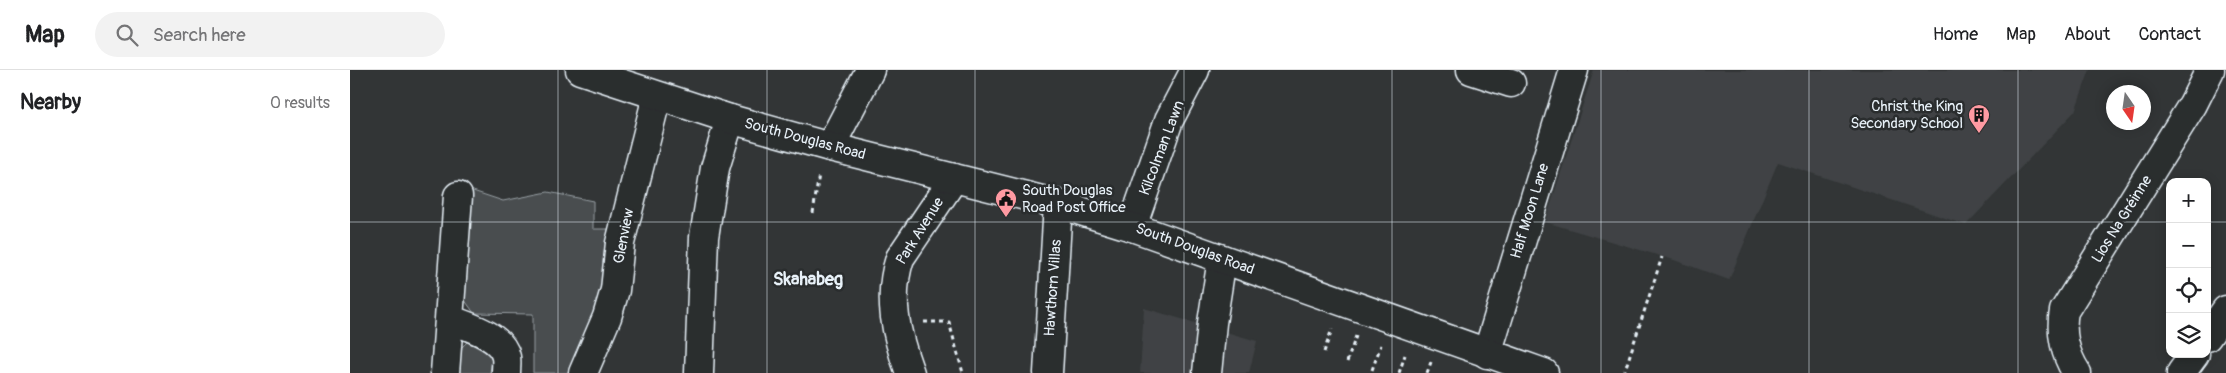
<!DOCTYPE html>
<html lang="en">
<head>
<meta charset="utf-8">
<style>
  body { margin:0; font-family:Pangolin,sans-serif; background:#f2f2f2; color:#202124 }
  .controls { position:absolute; right:15px; bottom:15px; display:grid; overflow:hidden; border-radius:10px; box-shadow:0 2px 12px #0003 }
  .controls button { width:45px; height:45px; display:grid; place-items:center; padding:0; border:0; border-bottom:1px solid #e0e0e0; background:#fff; color:#202124; font:25px sans-serif }
  .compass { position:absolute; left:1756px; top:15px; width:45px; height:45px; border-radius:50%; background:#fff; box-shadow:0 2px 12px #0003; rotate:167deg }
  .list { margin:0; padding:0; list-style:none }
  h2 { display:flex; justify-content:space-between; align-items:center; height:65px; margin:0; padding:0 20px; font-size:21px }
  h2 small { font-size:16px; font-weight:400; color:#757577 }
  .icon { flex:none; width:28px; height:28px; fill:none; stroke:currentColor; stroke-width:2; stroke-linecap:round; stroke-linejoin:round }
  .map { position:relative; flex:none; width:1876px; height:303px; overflow:hidden }
  header { display:flex; align-items:center; gap:30px; box-sizing:border-box; height:70px; padding:0 25px; background:#fff; border-bottom:1px solid #e0e0e0 }
  header strong { font-size:24px }
  nav { display:flex; gap:28px; margin-inline-start:auto; font-size:18px }
  .search { width:350px; height:45px; background:#f2f2f2; display:flex; align-items:center; gap:12px; box-sizing:border-box; padding:0 18px; border-radius:28px; color:#757577; font-size:19px }
  main { display:flex }
  aside { flex:1; background:#fff }
  .map>svg:first-child { display:block }
  .built { fill:#3f4244 }
  .green { fill:#494d4f; stroke:#989fa4 }
  .lines { fill:none; stroke-linecap:round; stroke-linejoin:round }
  .minor-casing { stroke:#e8f1f8; stroke-width:31 }
  .major-casing { stroke:#e8f1f8; stroke-width:31 }
  .path { stroke:#e8f1f8; stroke-width:3; stroke-dasharray:4 4; stroke-linecap:butt }
  .minor { stroke:#2a2d2e; stroke-width:28 }
  .major { stroke:#2a2d2e; stroke-width:28 }
  .grid { fill:none; stroke:#e8f1f8; stroke-width:1; stroke-opacity:0.55 }
  .labels { text-anchor:middle; dominant-baseline:central; stroke-width:5; stroke-linejoin:round; paint-order:stroke }
  .poi-label { font-size:15px; fill:#e8f1f8; stroke:#2a2d2e; text-anchor:end }
  .street-label { font-size:15px; fill:#e8f1f8; stroke:#2a2d2e }
  .quarter-label { font-size:18px; font-weight:bold; fill:#e8f1f8; stroke:#2a2d2e }
</style>
</head>
<body>
<header>
<strong>Map</strong>
<div class="search"><svg class="icon" aria-label="search" viewBox="0 0 24 24"><circle cx="10" cy="10" r="6"/><path d="M15 15l6 6"/></svg>Search here</div>
<nav><a>Home</a><a>Map</a><a>About</a><a>Contact</a></nav>
</header>
<main>
<aside>
<h2>Nearby<small>0 results</small></h2>
<ul class="list">
</ul>
</aside>
<div class="map">
<svg width="1876" height="303" viewBox="0 0 1876 303">
  <rect width="100%" height="100%" fill="#323536"/>
  <filter id="ink" filterUnits="userSpaceOnUse"><feTurbulence type="fractalNoise" baseFrequency=".02" numOctaves="2"/><feDisplacementMap in="SourceGraphic" scale="10" xChannelSelector="R" yChannelSelector="G"/><feConvolveMatrix kernelMatrix="1 2 1 2 8 2 1 2 1" color-interpolation-filters="sRGB"/></filter>
  <g filter="url(#ink)">
    <path class="built" d="M 1244,0 L 1740,0 L 1725,41 L 1616,155 L 1428,92 L 1379,210 L 1324,190 L 1195,152 Z
      M 794,238 L 907,271 L 899,303 L 790,303 Z"/>
    <path class="green" d="M 120,120 L 153,131 L 198,122 L 243,131 L 243,159 L 267,159 L 254,235 L 218,303 L 183,303 L 183,244 L 124,243 L 114,229 L 112,218 Z
      M 118,271 L 128,271 L 142,288 L 140,303 L 108,303 L 109,280 Z"/>
    <g class="lines">
      <g class="minor-casing">
        <path id="minor" d="M 1121,0 L 1161,13
          M 480,77 L 520,0
          M 108,126 L 99,249 C 116,256 152,265 156,287 C 157,292 156,298 156,303
          M 782,157 L 819,50 L 845,0
          M 1857,267 L 1876,240
          M 1137,284 L 1224,0
          M 95,303 L 99,249
          M 233,303 L 257,247 L 265,220 L 270,173 L 307,26
          M 349,303 L 354,167 L 365,98 L 380,49
          M 560,303 C 546,265 537,228 550,188 L 604,108
          M 698,303 L 708,134
          M 857,303 L 862,253 L 872,189
          M 1727,303 C 1715,285 1710,262 1714,241 L 1843,34 L 1860,0
          M 1831,303 L 1845,284"/>
      </g>
      <g class="major-casing">
        <path id="major" d="M 230,0 L 380,49 L 480,77 L 708,134 L 782,157 L 1194,303"/>
      </g>
      <path class="path" d="M 463,143 L 469,104
        M 574,252 L 599,252 L 613,303
        M 974,282 L 982,259
        M 997,292 L 1006,266
        M 1022,300 L 1031,275
        M 1049,303 L 1055,285
        M 1077,303 L 1081,292
        M 1274,303 L 1312,187"/>
      <use href="#minor" class="minor"/>
      <use href="#major" class="major"/>
    </g>
  </g>
  <path class="grid" d="M 208,0 L 208,303M 417,0 L 417,303M 625,0 L 625,303M 834,0 L 834,303M 1042,0 L 1042,303M 1251,0 L 1251,303M 1459,0 L 1459,303M 1668,0 L 1668,303M 0,152 L 1820,152M 1857,152 L 1876,152"/>
  <defs>
    <g id="building-pin" transform="scale(1.125)"><path d="M0 17L-7.5 6A9.5 9.5 0 1 1 7.5 6Z" fill="#ff9aa2" stroke="#2a2d2e"/><path d="M-4-6H4V6H1V3H-1V6H-4ZM-2.5-4.3h1.7v1.8h-1.7ZM.8-4.3h1.7v1.8H.8ZM-2.5-1h1.7V.8h-1.7ZM.8-1h1.7V.8H.8Z" fill="#111"/></g>
    <g id="civic-pin" transform="scale(1.125)"><path d="M0 17L-7.5 6A9.5 9.5 0 1 1 7.5 6Z" fill="#ff9aa2" stroke="#2a2d2e"/><path d="M-.6-6.5H3V-4.5H.6V-3L4-1V1h2V6H-6V1h2V-1L-.6-3ZM-1.2 2.5V6h2.4V2.5Z" fill="#111"/></g>
  </defs>
  <g fill-rule="evenodd">
    <use href="#building-pin" x="1629" y="45"/>
    <use href="#civic-pin" x="656" y="129"/>
  </g>
  <g class="labels">
    <g class="poi-label">
      <text x="1613" y="36">Christ the King<tspan x="1613" dy="17">Secondary School</tspan></text>
      <text x="672" y="120" text-anchor="start">South Douglas<tspan x="672" dy="17">Road Post Office</tspan></text>
    </g>
    <g class="street-label">
      <text transform="translate(455 69) rotate(15)">South Douglas Road</text>
      <text transform="translate(812 78) rotate(-69)">Kilcolman Lawn</text>
      <text transform="translate(1180 141) rotate(-73)">Half Moon Lane</text>
      <text transform="translate(1772 149) rotate(-58)">Lios Na Gréinne</text>
      <text transform="translate(570 161) rotate(-58)">Park Avenue</text>
      <text transform="translate(274 166) rotate(-79)">Glenview</text>
      <text transform="translate(845 179) rotate(20)">South Douglas Road</text>
      <text transform="translate(703 218) rotate(-86)">Hawthorn Villas</text>
    </g>
    <g class="quarter-label">
      <text x="458" y="209">Skahabeg</text>
    </g>
  </g>
</svg>
<div class="controls">
<button>+</button>
<button>−</button>
<button><svg class="icon" aria-label="locate" viewBox="0 0 24 24"><circle cx="12" cy="12" r="6"/><path d="M12 2v4M12 18v4M2 12h4M18 12h4"/></svg></button>
<button><svg class="icon" aria-label="layers" viewBox="0 0 24 24"><path d="M12 4l9 5-9 5-9-5zM3 14l9 5 9-5"/></svg></button>
</div>
<svg class="compass" viewBox="-18 -18 36 36"><path d="M0-13l5 13h-10z" fill="#e53935"/><path d="M0 13l5-13h-10z" fill="#757577"/></svg>
</div>
</main>
</body>
</html>
